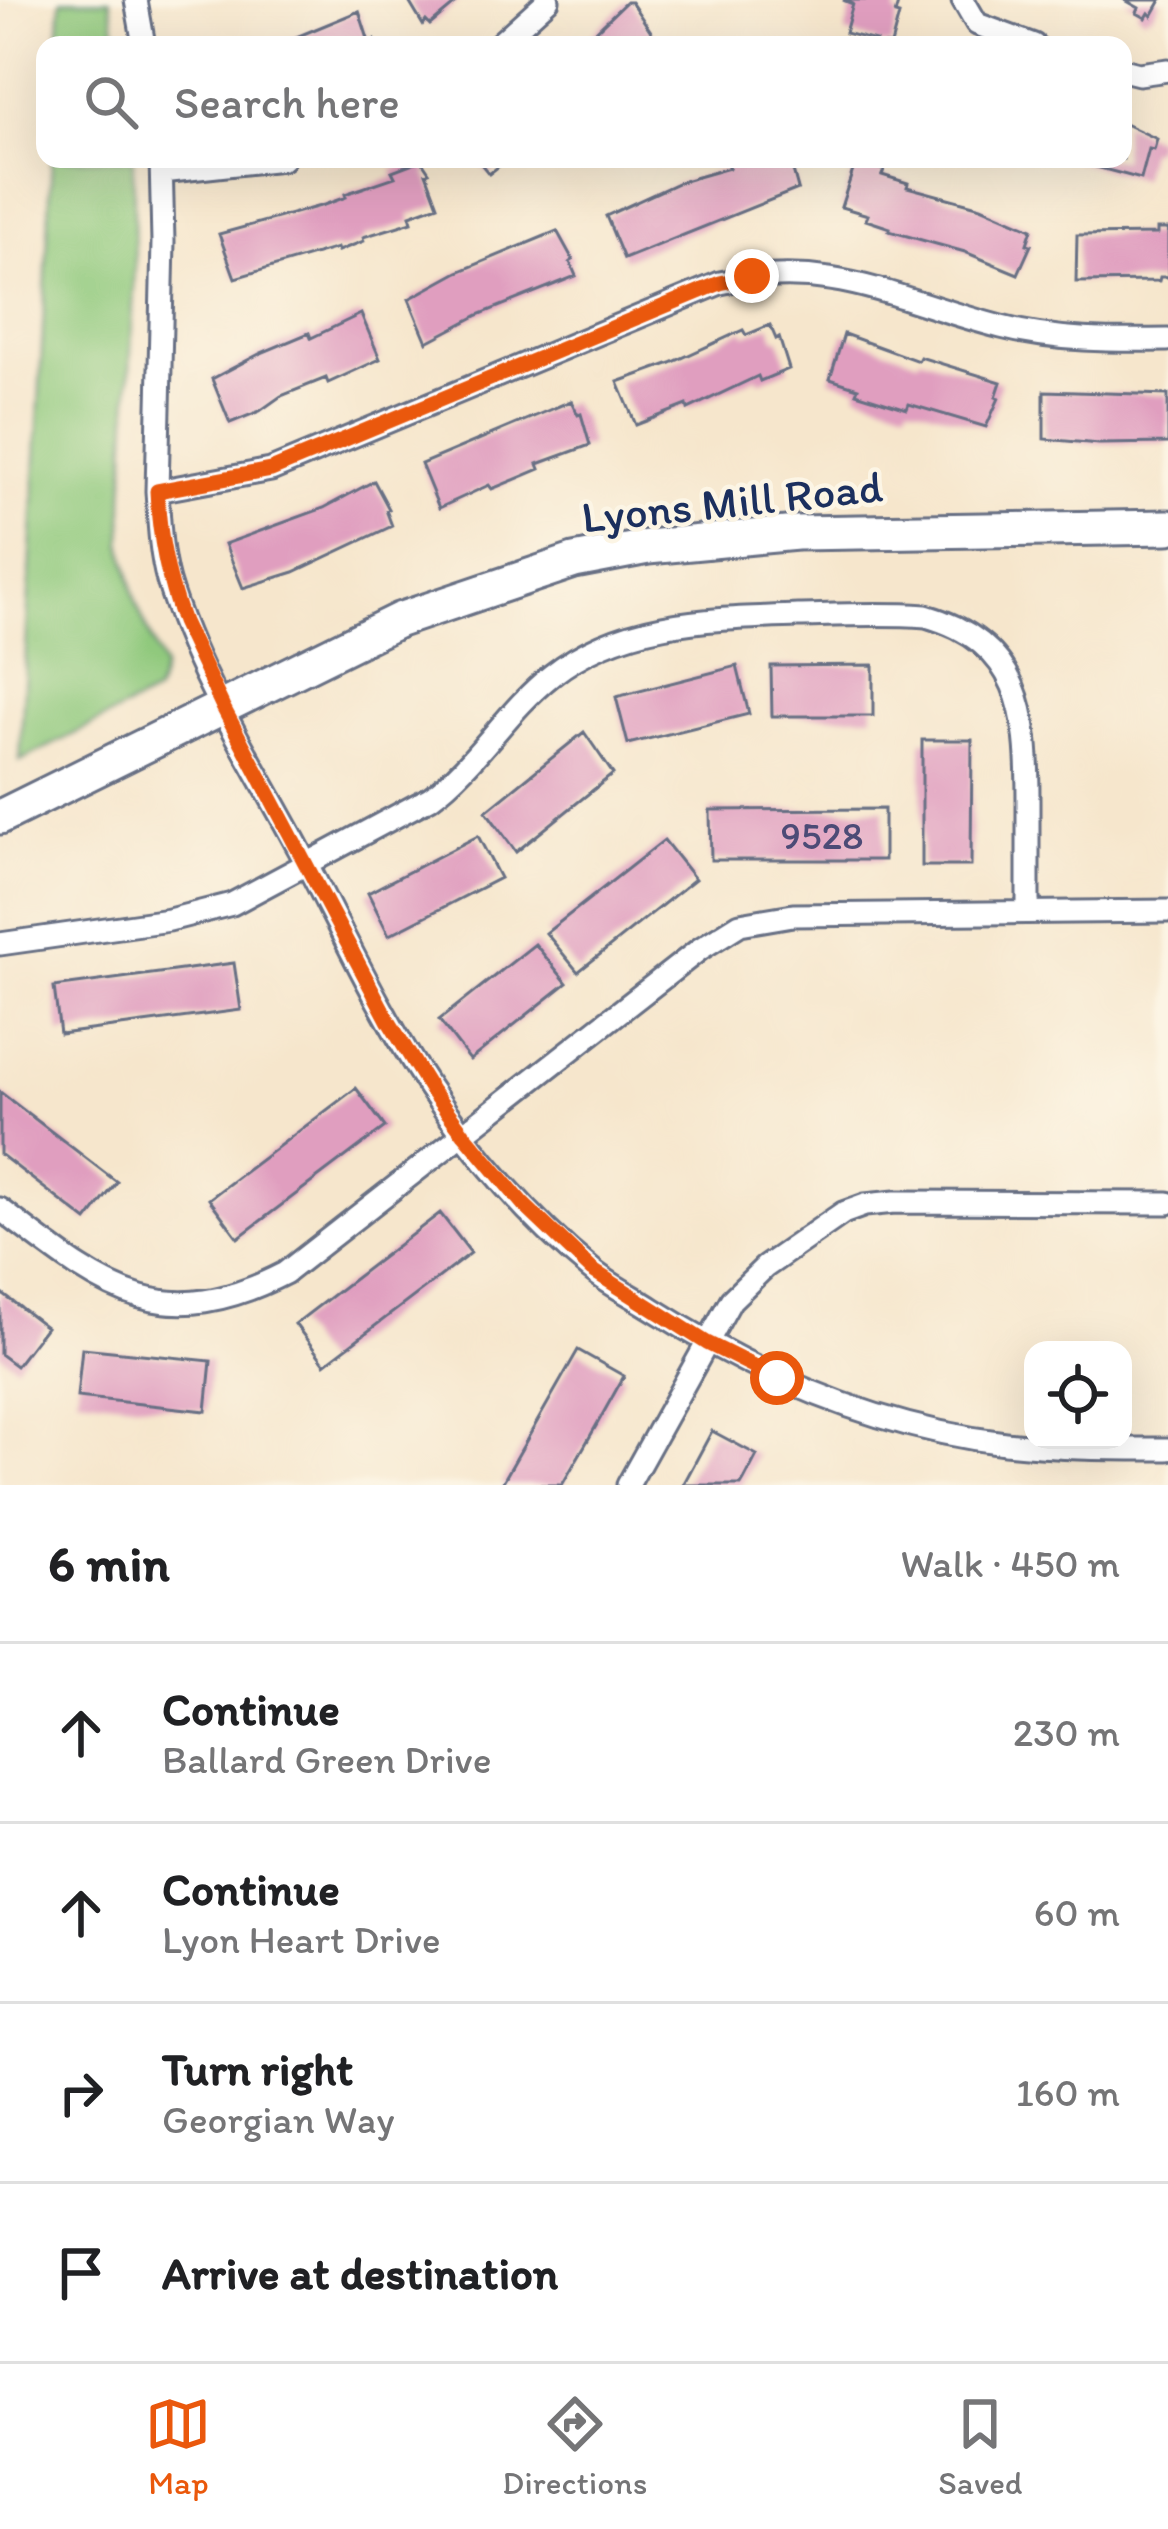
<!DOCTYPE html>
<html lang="en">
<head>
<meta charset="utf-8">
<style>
  body { margin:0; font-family:Itim,sans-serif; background:#f2f2f2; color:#202124 }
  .controls { position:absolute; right:36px; bottom:36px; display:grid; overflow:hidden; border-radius:24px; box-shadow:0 12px 48px #0002 }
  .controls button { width:108px; height:108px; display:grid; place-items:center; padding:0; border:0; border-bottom:3px solid #e0e0e0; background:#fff; color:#202124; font:60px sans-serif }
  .stop { position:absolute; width:36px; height:36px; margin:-27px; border:9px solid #ea580c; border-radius:50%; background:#fff }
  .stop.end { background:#ea580c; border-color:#fff; box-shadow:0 3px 12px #0008 }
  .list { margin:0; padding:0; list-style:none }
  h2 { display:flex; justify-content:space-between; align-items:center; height:156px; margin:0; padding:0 48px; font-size:51px }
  h2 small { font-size:39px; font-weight:400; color:#757577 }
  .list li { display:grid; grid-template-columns:78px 1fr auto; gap:36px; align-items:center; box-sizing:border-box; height:180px; padding:0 48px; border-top:3px solid #e0e0e0 }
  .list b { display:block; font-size:45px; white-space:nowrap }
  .list p { margin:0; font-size:39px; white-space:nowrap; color:#757577 }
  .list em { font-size:39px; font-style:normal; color:#757577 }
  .icon { flex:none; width:66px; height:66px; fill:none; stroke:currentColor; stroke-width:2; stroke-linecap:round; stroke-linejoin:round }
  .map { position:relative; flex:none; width:1168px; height:1485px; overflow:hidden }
  .search { position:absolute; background:#fff; box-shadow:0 12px 48px #0002; left:36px; right:36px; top:36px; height:132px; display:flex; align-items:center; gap:30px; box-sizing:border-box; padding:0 42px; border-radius:24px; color:#757577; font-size:45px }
  .sheet { height:876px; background:#fff }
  nav { display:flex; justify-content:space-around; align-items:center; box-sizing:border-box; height:168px; border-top:3px solid #e0e0e0; background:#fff; font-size:33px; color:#757577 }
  nav a { display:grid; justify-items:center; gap:6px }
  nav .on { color:#ea580c }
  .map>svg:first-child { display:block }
  .green { fill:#90c97d; stroke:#567c6e; stroke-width:3 }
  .building { fill:#e09ebf }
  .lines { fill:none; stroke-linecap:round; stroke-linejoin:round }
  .minor-casing { stroke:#686f84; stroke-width:27 }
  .secondary-casing { stroke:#686f84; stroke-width:39 }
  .minor { stroke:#fff; stroke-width:21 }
  .secondary { stroke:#fff; stroke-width:33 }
  .route { stroke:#ea580c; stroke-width:15 }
  .labels { text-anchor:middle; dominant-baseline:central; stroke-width:9; stroke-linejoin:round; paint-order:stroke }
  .number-label { font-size:39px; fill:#4c4b76 }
  .street-label { font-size:45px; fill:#1b2f5e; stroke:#fcf5e5 }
</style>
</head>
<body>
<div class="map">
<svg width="1168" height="1485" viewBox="0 0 1168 1485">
  <rect width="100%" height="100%" fill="#fcf5e5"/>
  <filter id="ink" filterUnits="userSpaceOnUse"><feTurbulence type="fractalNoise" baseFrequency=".00833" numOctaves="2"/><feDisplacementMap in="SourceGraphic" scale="24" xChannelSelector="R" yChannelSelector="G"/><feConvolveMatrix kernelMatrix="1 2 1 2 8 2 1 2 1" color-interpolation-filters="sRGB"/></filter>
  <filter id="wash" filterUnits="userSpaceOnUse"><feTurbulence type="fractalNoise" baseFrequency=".004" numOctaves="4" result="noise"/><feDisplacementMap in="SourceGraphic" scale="48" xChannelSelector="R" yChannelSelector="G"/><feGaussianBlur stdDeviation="2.7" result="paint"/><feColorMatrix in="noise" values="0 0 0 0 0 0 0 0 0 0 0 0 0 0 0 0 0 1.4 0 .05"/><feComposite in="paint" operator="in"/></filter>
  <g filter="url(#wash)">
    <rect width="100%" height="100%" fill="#f6e6cc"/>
    <path class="green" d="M 61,0 L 110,0 L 118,45 L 58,45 Z
      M 52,159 L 133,159 L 135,266 L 122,542 L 136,603 L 163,668 L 156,693 L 20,761 Z"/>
    <g id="blocks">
      <path class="building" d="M 408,0 L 460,0 L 430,25 L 426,21 L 423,25 Z
        M 843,0 L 899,0 L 895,14 L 899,15 L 891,45 L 875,45 L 876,41 L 845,33 L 853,4 Z
        M 1125,0 L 1161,0 L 1152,16 L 1149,13 L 1146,18 L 1137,13 L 1139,8 Z
        M 626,2 L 631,2 L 656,39 L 649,45 L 581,45 Z
        M 359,11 L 369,42 L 374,40 L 376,45 L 277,45 Z
        M 1123,123 L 1157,139 L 1154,150 L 1149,149 L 1141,179 L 1070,160 L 1123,159 Z
        M 477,159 L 508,159 L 489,174 Z
        M 740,159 L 790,160 L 798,189 L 624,259 L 606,216 L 680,182 L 729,168 L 727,164 Z
        M 421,160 L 429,172 L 426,173 L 438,205 L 410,215 L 412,222 L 363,237 L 364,241 L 338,251 L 337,248 L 235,278 L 219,234 L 324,205 L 346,197 L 345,194 L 395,177 L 392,171 Z
        M 856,161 L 884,170 L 882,175 L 908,183 L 907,187 L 981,207 L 1032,229 L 1027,244 L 1031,245 L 1018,274 L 965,252 L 889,231 L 890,228 L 866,220 L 868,215 L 841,207 Z
        M 1157,229 L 1168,229 L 1168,277 L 1160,277 L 1159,281 L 1076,282 L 1077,235 L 1157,234 Z
        M 557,231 L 573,260 L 570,262 L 576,276 L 478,315 L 427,342 L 409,299 L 458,272 Z
        M 361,314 L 380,359 L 328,383 L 326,378 L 281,396 L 260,411 L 230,423 L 212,379 L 261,353 L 309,333 L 311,338 Z
        M 770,325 L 776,339 L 779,337 L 789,369 L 760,381 L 758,376 L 688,409 L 687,405 L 636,425 L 618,382 L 671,363 L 743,330 L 746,335 Z
        M 844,334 L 918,361 L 920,357 L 1001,382 L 996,397 L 999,398 L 986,427 L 909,404 L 907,409 L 856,393 L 858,388 L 830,379 Z
        M 1044,391 L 1168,395 L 1168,443 L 1099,444 L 1044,439 Z
        M 571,401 L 578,415 L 581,414 L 590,445 L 538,464 L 540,469 L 492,489 L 489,485 L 439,508 L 421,464 Z
        M 374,481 L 389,509 L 386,510 L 392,526 L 294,572 L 243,588 L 225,544 L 324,508 Z
        M 873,665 L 873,716 L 772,716 L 771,666 Z
        M 737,666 L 749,714 L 628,744 L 616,697 Z
        M 584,732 L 613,774 L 516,852 L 486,811 Z
        M 922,740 L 972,740 L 971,866 L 922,866 Z
        M 884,809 L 884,860 L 711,860 L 710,810 Z
        M 478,836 L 500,878 L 389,935 L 368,893 Z
        M 664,840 L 695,879 L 578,972 L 546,933 Z
        M 535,944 L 567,983 L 470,1060 L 439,1020 Z
        M 234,963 L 241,1010 L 60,1034 L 54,987 Z
        M 356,1088 L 385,1127 L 238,1238 L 209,1199 Z
        M 0,1092 L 117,1182 L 87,1221 L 0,1154 Z
        M 440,1213 L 471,1253 L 325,1364 L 295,1324 Z
        M 0,1292 L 46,1327 L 16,1366 L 0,1354 Z
        M 82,1348 L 211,1361 L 206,1411 L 77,1397 Z
        M 578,1350 L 624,1376 L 596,1426 L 562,1485 L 501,1485 Z
        M 712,1431 L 757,1455 L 744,1480 L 741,1485 L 683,1485 Z"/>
    </g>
  </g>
  <g filter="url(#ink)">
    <use href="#blocks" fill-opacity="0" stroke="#686f84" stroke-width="3"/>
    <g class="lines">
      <g class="minor-casing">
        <path id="minor" d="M 136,0 L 144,45
          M 963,0 L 977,24 L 1034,45
          M 498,45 L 548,0
          M 1123,70 L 1139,74 L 1168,70
          M 161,159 L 163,242 L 157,491 C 159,521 160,552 168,581 C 196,675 253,763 299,849 C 341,929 379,1012 429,1087 C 473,1153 530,1220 592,1270 C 610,1285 633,1296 653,1309 C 760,1377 878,1428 1005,1443 C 1059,1449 1114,1449 1168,1449
          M 162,172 L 283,159
          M 157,491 L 271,470 L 720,283 C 835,259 895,300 1001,327 C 1056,341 1112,341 1168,340
          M 0,944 L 169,920 L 232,904 L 430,798 C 477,764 506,711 552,675 C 623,619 713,619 798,616 C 841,615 883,613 926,616 C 1021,643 1028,713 1028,800 C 1028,837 1028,874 1028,911
          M 0,1209 C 100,1285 157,1339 285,1273 L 700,949 L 740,924 L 793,915 L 1168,911
          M 628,1485 L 731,1300 L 765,1267 L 843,1213 L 865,1205 L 895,1202 L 1168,1203"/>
      </g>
      <g class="secondary-casing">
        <path id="secondary" d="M 0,817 L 399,620 L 574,561 L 648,547 L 797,533 L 1168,527"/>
      </g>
      <use href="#minor" class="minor"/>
      <use href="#secondary" class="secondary"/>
    </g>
  </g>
  <g class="lines" filter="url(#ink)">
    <path class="route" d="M 752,276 L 720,283 L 271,470 L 157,491 C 159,538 167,578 183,622 L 223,707 L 388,1020 L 431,1090 L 464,1134 L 523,1204 L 592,1270 L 707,1343 L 777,1378"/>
  </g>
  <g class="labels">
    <g class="number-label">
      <text x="822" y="835">9528</text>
    </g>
    <g class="street-label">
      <text transform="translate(732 501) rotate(-6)">Lyons Mill Road</text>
    </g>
  </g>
</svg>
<div class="controls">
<button><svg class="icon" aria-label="locate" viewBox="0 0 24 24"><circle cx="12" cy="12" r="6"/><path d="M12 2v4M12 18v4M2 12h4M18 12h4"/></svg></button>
</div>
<div class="stop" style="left:777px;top:1378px"></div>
<div class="stop end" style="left:752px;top:276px"></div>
<div class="search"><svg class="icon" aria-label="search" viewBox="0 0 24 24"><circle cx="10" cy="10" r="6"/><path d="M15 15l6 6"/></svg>Search here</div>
</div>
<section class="sheet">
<h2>6 min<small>Walk · 450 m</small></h2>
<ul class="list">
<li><svg class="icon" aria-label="ahead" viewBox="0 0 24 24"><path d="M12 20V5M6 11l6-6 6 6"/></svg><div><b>Continue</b><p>Ballard Green Drive</p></div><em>230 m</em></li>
<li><svg class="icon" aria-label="ahead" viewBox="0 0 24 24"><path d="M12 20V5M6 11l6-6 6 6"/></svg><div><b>Continue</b><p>Lyon Heart Drive</p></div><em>60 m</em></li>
<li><svg class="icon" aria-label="right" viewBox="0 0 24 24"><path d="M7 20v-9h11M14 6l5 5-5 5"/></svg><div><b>Turn right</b><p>Georgian Way</p></div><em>160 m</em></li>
<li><svg class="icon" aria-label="arrive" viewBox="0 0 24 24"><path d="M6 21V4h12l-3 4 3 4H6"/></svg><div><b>Arrive at destination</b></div></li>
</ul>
</section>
<nav>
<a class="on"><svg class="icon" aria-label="map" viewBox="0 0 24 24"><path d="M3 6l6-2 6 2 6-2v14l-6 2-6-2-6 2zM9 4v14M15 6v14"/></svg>Map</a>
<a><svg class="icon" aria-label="directions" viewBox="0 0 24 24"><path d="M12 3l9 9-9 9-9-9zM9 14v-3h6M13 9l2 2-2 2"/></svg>Directions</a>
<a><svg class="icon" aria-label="saved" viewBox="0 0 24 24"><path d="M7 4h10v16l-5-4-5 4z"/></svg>Saved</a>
</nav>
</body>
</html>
